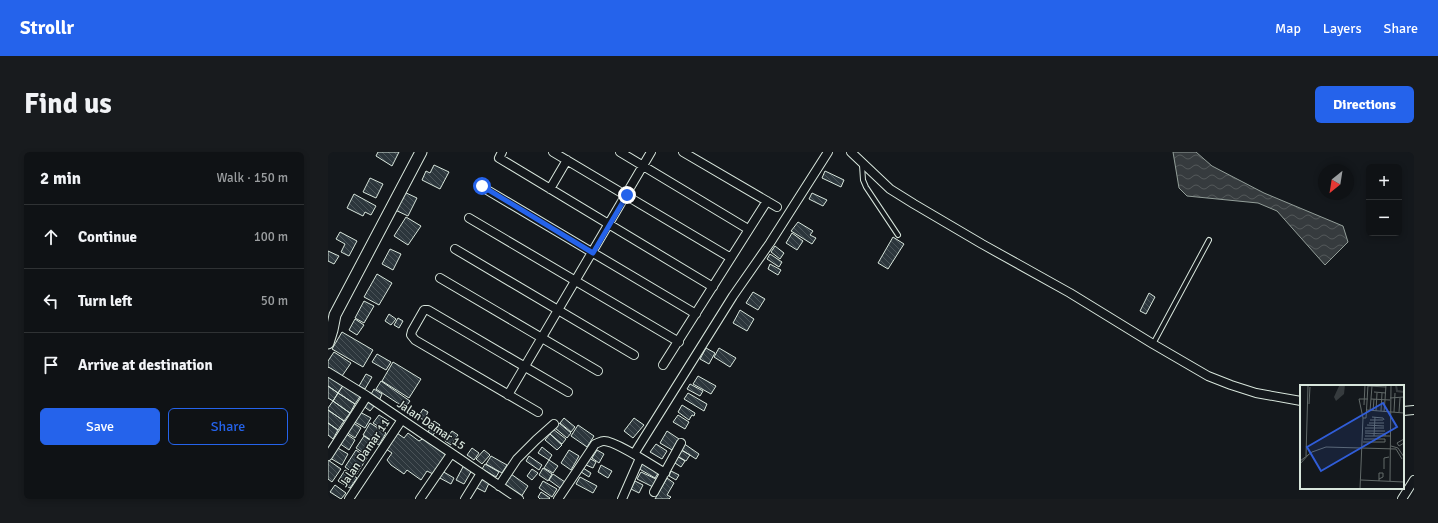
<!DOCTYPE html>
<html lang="en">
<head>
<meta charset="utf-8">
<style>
  body { margin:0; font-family:Signika,sans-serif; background:#181b1e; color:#f1f3f6 }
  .controls { position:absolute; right:12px; top:12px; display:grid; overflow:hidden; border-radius:6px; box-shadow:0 2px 6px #0003 }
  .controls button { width:36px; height:36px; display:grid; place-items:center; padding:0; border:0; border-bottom:1px solid #2f3234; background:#0f1215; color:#f1f3f6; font:20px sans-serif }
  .compass { position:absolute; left:990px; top:12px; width:36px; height:36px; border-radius:50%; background:#0f1215; box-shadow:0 2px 6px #0003; rotate:210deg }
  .stop { position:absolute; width:12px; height:12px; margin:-9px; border:3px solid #2563eb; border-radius:50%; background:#fff }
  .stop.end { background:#2563eb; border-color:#fff; box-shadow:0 1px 4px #0008 }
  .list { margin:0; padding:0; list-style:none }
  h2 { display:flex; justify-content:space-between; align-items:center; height:52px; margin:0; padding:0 16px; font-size:17px }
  h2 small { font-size:13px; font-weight:400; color:#9b9ea0 }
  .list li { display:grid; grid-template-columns:26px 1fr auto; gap:12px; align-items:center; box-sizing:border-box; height:64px; padding:0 16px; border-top:1px solid #2f3234 }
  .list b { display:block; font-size:15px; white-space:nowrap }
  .list em { font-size:13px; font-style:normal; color:#9b9ea0 }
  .actions { display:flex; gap:8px; padding:12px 16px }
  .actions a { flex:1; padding:9px 0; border:1px solid #2563eb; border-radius:6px; text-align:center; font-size:14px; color:#2563eb }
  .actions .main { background:#2563eb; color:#fff }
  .icon { flex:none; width:22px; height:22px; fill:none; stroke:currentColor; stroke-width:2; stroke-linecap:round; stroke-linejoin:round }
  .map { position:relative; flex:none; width:1086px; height:347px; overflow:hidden; border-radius:6px }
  header { display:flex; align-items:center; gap:24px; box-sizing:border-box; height:56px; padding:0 20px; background:#2563eb; color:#fff }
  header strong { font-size:19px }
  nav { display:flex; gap:22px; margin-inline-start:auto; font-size:14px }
  .intro { display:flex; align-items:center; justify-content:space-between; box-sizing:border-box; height:96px; padding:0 24px }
  h1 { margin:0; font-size:28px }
  .button { padding:10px 18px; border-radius:6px; background:#2563eb; color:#fff; font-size:14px; font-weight:700 }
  main { display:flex; gap:24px; padding:0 24px }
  aside { flex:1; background:#0f1215; border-radius:6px; box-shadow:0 2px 6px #0003 }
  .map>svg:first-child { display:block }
  .water { fill:url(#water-waves); stroke:#939e99 }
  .building { fill:url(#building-back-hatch); stroke:#d8e6dc }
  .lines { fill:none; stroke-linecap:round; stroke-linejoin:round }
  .lane-casing { stroke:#d8e6dc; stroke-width:6 }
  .street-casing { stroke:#d8e6dc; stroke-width:10 }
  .secondary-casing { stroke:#d8e6dc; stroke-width:13 }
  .lane { stroke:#14181c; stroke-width:4 }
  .street { stroke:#14181c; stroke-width:8 }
  .secondary { stroke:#14181c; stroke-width:11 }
  .route { stroke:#2563eb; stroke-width:5 }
  .labels { text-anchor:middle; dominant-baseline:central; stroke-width:3; stroke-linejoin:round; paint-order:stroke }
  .street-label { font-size:12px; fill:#d8e6dc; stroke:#14181c }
  .inset-river { fill:none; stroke:#363b3e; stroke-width:2 }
  .inset-road { fill:none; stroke:#626a69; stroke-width:1 }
  .view { fill:#305dd8; fill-opacity:0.15; stroke:#305dd8; stroke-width:2 }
  .inset-edge { fill:none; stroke:#d8e6dc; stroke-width:2 }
</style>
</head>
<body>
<header>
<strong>Strollr</strong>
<nav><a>Map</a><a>Layers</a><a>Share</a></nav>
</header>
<div class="intro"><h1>Find us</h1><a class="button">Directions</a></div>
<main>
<aside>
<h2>2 min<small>Walk · 150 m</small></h2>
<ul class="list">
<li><svg class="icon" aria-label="ahead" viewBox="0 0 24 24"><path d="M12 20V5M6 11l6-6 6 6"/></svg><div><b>Continue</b></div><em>100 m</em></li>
<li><svg class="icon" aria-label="left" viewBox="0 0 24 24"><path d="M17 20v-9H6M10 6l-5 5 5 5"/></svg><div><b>Turn left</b></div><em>50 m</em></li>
<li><svg class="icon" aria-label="arrive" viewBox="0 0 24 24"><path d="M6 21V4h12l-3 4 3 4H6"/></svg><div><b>Arrive at destination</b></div></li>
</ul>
<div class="actions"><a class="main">Save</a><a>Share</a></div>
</aside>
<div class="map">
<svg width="1086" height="347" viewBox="0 0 1086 347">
  <defs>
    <pattern id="water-waves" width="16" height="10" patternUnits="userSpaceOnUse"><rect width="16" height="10" fill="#363b3e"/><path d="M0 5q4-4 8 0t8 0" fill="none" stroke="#525759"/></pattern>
    <pattern id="building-back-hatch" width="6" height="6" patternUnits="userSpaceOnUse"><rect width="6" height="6" fill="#2c363c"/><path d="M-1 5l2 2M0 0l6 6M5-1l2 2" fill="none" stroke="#4a5358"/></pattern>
  </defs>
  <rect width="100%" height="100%" fill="#14181c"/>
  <path class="water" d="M 845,0 L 868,0 L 884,14 L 936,41 L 1015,74 L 1020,90 L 997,113 L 949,59 L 930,51 L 859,44 L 851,36 Z"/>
  <path class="building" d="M 50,0 L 71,0 L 64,14 L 48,4 Z
    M 106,13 L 121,20 L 112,37 L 94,28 L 98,19 L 102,21 Z
    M 497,19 L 516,28 L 513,35 L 494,26 Z
    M 42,26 L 55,32 L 48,46 L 35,40 Z
    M 74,39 L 89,46 L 80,64 L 65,57 Z
    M 484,41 L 499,48 L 495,54 L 481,47 Z
    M 26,42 L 48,54 L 43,63 L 37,60 L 35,64 L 19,56 Z
    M 78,65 L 93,74 L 80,93 L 66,84 Z
    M 470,70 L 485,79 L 482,83 L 488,86 L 484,92 L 463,79 Z
    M 12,80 L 29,89 L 21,104 L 13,100 L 17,92 L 8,87 Z
    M 464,81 L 475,89 L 469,98 L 458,91 Z
    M 565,85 L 576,92 L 560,117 L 550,111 Z
    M 447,94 L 456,101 L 452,107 L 443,100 Z
    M 62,97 L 73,102 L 65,118 L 54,112 Z
    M 0,99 L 11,104 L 6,112 L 0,109 Z
    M 442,102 L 454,110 L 451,115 L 439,107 Z
    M 442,112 L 453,118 L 450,123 L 440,117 Z
    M 49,122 L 64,131 L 51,153 L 36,145 Z
    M 425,140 L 437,147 L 430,158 L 418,151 Z
    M 821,141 L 827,145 L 818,162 L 812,159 Z
    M 36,149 L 46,154 L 36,171 L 27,166 Z
    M 412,158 L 426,167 L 419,179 L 405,171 Z
    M 61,162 L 68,167 L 63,173 L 57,169 Z
    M 70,166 L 75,169 L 71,176 L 66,173 Z
    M 27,167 L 36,173 L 29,183 L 21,178 Z
    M 14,180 L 45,198 L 35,215 L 4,197 Z
    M 378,196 L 387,201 L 381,212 L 372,207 Z
    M 391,196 L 408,206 L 402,215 L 386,205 Z
    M 6,200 L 23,211 L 14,224 L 0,215 L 0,209 Z
    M 49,202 L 63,210 L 58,218 L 44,210 Z
    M 65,210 L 93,227 L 81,246 L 54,229 Z
    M 0,221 L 16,232 L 10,241 L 0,234 Z
    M 38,222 L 44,225 L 37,237 L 31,234 Z
    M 370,224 L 388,234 L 383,242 L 365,232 Z
    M 53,229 L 82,249 L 77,256 L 48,237 Z
    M 16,232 L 33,243 L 27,252 L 10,241 Z
    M 362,232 L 375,239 L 372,244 L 359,237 Z
    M 0,234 L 10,241 L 5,249 L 0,246 Z
    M 46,237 L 54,242 L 51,249 L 42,244 Z
    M 10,241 L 27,252 L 22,261 L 5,249 Z
    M 360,241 L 379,252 L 376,259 L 356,247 Z
    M 39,247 L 47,253 L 42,259 L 34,253 Z
    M 5,249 L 22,261 L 16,269 L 0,258 L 0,256 Z
    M 354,253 L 367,261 L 366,264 L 364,263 L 361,268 L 350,260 Z
    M 95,257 L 100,260 L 96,268 L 90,265 Z
    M 0,258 L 16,269 L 10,278 L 0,271 Z
    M 30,259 L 43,266 L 37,276 L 25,269 Z
    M 51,263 L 62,270 L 56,278 L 45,271 Z
    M 350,263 L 361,270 L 357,277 L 345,270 Z
    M 236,266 L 247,275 L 243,280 L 232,271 Z
    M 306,266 L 316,273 L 305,286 L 296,279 Z
    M 106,269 L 112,273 L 105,283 L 100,280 Z
    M 24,270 L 33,276 L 27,286 L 18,280 Z
    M 0,271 L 10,278 L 5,287 L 0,283 Z
    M 42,271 L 58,281 L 51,293 L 35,283 Z
    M 231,271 L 243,281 L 239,286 L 227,276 Z
    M 250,273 L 266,284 L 259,295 L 243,284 Z
    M 225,277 L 238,287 L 234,292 L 222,282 Z
    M 124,279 L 130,283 L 123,293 L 117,289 Z
    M 339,279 L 351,287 L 344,298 L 332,291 Z
    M 17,281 L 27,288 L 21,298 L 11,291 Z
    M 69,281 L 76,286 L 80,281 L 91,289 L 96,286 L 119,302 L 105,322 L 99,319 L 93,328 L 79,318 L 76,322 L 63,313 L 59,308 L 64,301 L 58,297 Z
    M 222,282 L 234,293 L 229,298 L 217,288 Z
    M 36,284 L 46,291 L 38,303 L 28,296 Z
    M 355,291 L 371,302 L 368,307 L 351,296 Z
    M 328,292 L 339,299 L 334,307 L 322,300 Z
    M 8,295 L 20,302 L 14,313 L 2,306 Z
    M 214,295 L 224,303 L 221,308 L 210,301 Z
    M 144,296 L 151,301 L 146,308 L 139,303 Z
    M 351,297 L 362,303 L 358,309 L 347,303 Z
    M 28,298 L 39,306 L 28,323 L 17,315 Z
    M 156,298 L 162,303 L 154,312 L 148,307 Z
    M 241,298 L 251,304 L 243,318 L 233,311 Z
    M 269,298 L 276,302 L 271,311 L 264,306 Z
    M 347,303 L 357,309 L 353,315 L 344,309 Z
    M 163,304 L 179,313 L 174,321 L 158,312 Z
    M 201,304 L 214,313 L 211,318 L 198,309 Z
    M 261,306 L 268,310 L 265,316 L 258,313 Z
    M 0,308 L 13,317 L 4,330 L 0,327 Z
    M 221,308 L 230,314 L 225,321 L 216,316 Z
    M 312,308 L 331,320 L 327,326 L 308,315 Z
    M 157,312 L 171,320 L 168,325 L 154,317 Z
    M 136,313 L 144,318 L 136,332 L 128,328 Z
    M 273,313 L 284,319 L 280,326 L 270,320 Z
    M 215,316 L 224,322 L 220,329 L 211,323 Z
    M 255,316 L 263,321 L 261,325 L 253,320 Z
    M 204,317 L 210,321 L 204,328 L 199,324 Z
    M 17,318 L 29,326 L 22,336 L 10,329 Z
    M 114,319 L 126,326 L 123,332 L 110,325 Z
    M 343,319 L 351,323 L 348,328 L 341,324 Z
    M 313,320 L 330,328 L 325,335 L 309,327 Z
    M 183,322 L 200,334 L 193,345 L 176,333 Z
    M 225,322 L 237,330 L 232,336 L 221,328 Z
    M 252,325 L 269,334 L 265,341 L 248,332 Z
    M 152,326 L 161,331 L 157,340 L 147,335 Z
    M 339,326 L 346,331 L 339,343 L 343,345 L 341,347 L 327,347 Z
    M 215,329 L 229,337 L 224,345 L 211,336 Z
    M 307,329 L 315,333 L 311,341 L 303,337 Z
    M 7,333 L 18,341 L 13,347 L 2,340 Z
    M 213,340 L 222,346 L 221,347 L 212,347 L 210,345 Z"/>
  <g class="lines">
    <g class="lane-casing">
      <path id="lane" d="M 534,13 L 535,28 L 538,35 L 570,83
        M 825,192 L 881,88"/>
    </g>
    <g class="street-casing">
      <path id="street" d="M 174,0 L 171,6 L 385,135
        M 225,0 L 403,106
        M 292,0 L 420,77
        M 355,0 L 449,55
        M 523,0 L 562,37 L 586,52 L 654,92 L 742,141 L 825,192 L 880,224 L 903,233 L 928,241 L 973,249
        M 154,35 L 368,162
        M 222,37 L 239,8
        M 141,66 L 351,190
        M 127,97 L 306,203
        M 112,126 L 270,219
        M 335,213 L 439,49
        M 0,220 L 39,244 L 191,347
        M 180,243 L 323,0
        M 1075,259 L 1086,258
        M 210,260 L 87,188 L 83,183 L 84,179 L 96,158 L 100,158 L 240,240
        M 306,302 L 405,144 L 442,91 L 500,0
        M 0,304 L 39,244
        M 171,334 L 189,307 L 208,288 L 226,272
        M 326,340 L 353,291
        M 21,347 L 73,269
        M 92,347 L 123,302
        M 137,347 L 153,321
        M 230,347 L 267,292 C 270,291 273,289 276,289 C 288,289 325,314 337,321
        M 294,347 L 312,306
        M 1074,347 L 1086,328"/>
    </g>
    <g class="secondary-casing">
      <path id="secondary" d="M 0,191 L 4,178 L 7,163 L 93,0"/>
    </g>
    <use href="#lane" class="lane"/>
    <use href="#street" class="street"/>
    <use href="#secondary" class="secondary"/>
  </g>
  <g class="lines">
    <path class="route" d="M 154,34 L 265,101 L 299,43"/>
  </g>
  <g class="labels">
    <g class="street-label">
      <text transform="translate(103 273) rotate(34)">Jalan Damar 15</text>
      <text transform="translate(37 301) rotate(-56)">Jalan Damar 11</text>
    </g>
  </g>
  <g transform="translate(972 233)">
    <rect width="104" height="104" fill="#14181c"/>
    <path d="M 45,0 L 44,9 L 36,16 L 34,12 L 39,1 Z" fill="#363b3e"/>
    <path class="inset-river" d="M 96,0 L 97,6 L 104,7"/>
    <path class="inset-road" d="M 68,1 L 86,2M 74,7 L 86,8M 90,13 L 104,12M 71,14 L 90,15M 85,15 L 86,0M 9,19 L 10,2M 64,20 L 65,0M 67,25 L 104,28M 70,26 L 72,1M 73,26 L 74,14M 76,26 L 77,8M 81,26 L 82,8M 84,27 L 85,15M 94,27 L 95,8M 99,27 L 100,13M 72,32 L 83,33 L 84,35M 63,33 L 66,33 L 68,0M 63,33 L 59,14 L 68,14M 70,35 L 83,35M 69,38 L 84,38M 67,40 L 84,41M 65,43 L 84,43M 65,46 L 85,46M 65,48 L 85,49 L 85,51M 65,51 L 91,51M 74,51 L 75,32M 104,54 L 97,58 L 99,61 L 104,58M 63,57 L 85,57 L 85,54 L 64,54M 91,61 L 98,63 L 104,72M 6,71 L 8,0M 0,76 L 12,67 L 26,62 L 96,64 L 102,74M 0,79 L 9,69M 84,84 L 84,73 L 89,72M 61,95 L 104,97M 79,96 L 79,88 L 83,88 L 83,92 L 79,94M 90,96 L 91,0M 60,104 L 63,33"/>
    <path class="view" d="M 83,18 L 97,42 L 21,86 L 7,62 Z"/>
    <rect width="104" height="104" class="inset-edge"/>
  </g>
</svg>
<div class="controls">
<button>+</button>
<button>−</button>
</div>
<svg class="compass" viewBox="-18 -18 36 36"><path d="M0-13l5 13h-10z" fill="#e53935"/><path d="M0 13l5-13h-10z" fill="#9b9ea0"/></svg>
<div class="stop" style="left:154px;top:34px"></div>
<div class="stop end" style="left:299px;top:43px"></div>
</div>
</main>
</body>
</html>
